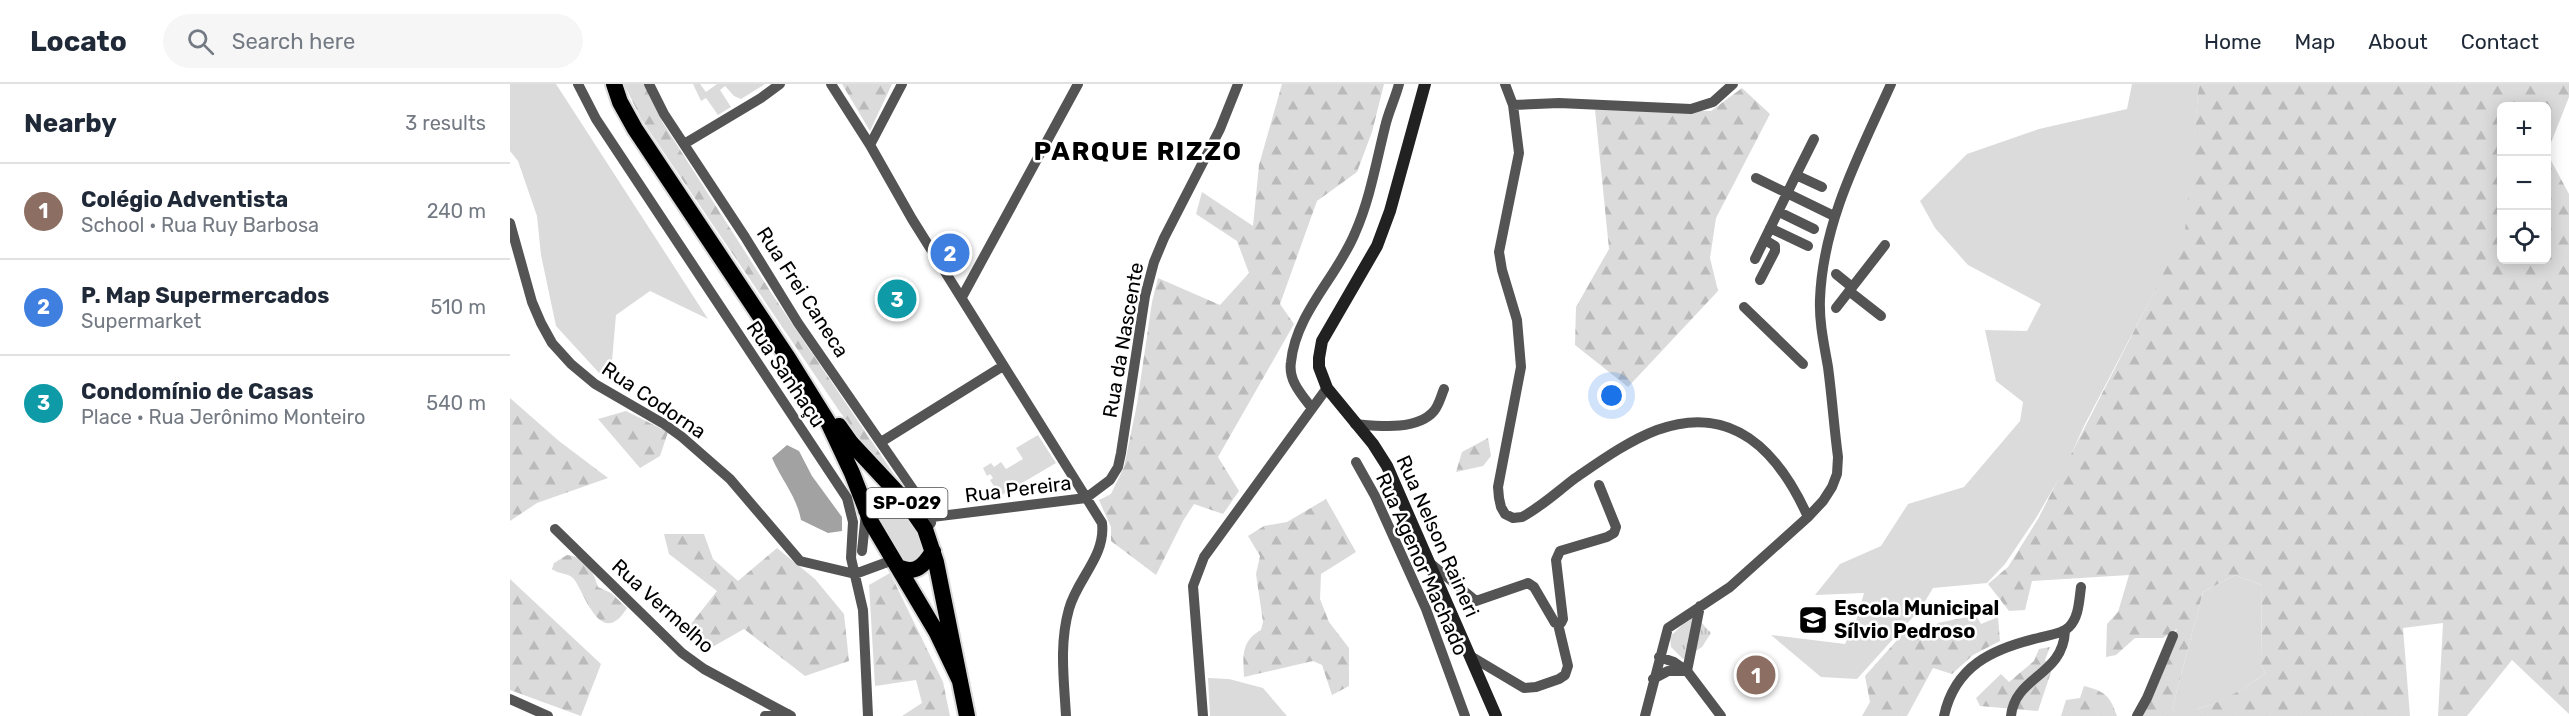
<!DOCTYPE html>
<html lang="en">
<head>
<meta charset="utf-8">
<style>
  body { margin:0; font-family:Rubik,sans-serif; background:#f6f6f7; color:#1f2937 }
  .controls { position:absolute; right:18px; top:18px; display:grid; overflow:hidden; border-radius:9px; box-shadow:0 3px 15px #0003 }
  .controls button { width:54px; height:54px; display:grid; place-items:center; padding:0; border:0; border-bottom:2px solid #e0e1e3; background:#fff; color:#1f2937; font:30px sans-serif }
  .you { position:absolute; left:1102px; top:312px; width:21px; height:21px; margin:-15px; border:4px solid #fff; border-radius:50%; background:#1a73e8; box-shadow:0 0 0 9px #1a73e833 }
  .badge { display:grid; place-items:center; width:39px; height:39px; border-radius:50%; background:#000; color:#fff; font-size:20px; font-weight:700 }
  .pin { position:absolute; translate:-50% -50%; border:3px solid #fff; box-shadow:0 2px 6px #0006 }
  .list { margin:0; padding:0; list-style:none }
  h2 { display:flex; justify-content:space-between; align-items:center; height:78px; margin:0; padding:0 24px; font-size:26px }
  h2 small { font-size:20px; font-weight:400; color:#747a83 }
  .list li { display:grid; grid-template-columns:39px 1fr auto; gap:18px; align-items:center; box-sizing:border-box; height:96px; padding:0 24px; border-top:2px solid #e0e1e3 }
  .list b { display:block; font-size:22px; white-space:nowrap }
  .list p { margin:0; font-size:20px; white-space:nowrap; color:#747a83 }
  .list em { font-size:20px; font-style:normal; color:#747a83 }
  .icon { flex:none; width:33px; height:33px; fill:none; stroke:currentColor; stroke-width:2; stroke-linecap:round; stroke-linejoin:round }
  .map { position:relative; flex:none; width:2059px; height:632px; overflow:hidden }
  header { display:flex; align-items:center; gap:36px; box-sizing:border-box; height:84px; padding:0 30px; background:#fff; border-bottom:2px solid #e0e1e3 }
  header strong { font-size:28px }
  nav { display:flex; gap:33px; margin-inline-start:auto; font-size:21px }
  .search { width:420px; height:54px; background:#f6f6f7; display:flex; align-items:center; gap:15px; box-sizing:border-box; padding:0 21px; border-radius:33px; color:#747a83; font-size:22px }
  main { display:flex }
  aside { flex:1; background:#fff }
  .map>svg:first-child { display:block }
  .green { fill:#dbdbdb }
  .forest { fill:url(#forest-firs); fill-rule:evenodd }
  .park { fill:url(#park-tufts) }
  .water { fill:#a2a2a2 }
  .lines { fill:none; stroke-linecap:round; stroke-linejoin:round }
  .trunk-casing { stroke:#dbdbdb; stroke-width:20 }
  .minor { stroke:#545454; stroke-width:10 }
  .secondary { stroke:#212121; stroke-width:12 }
  .trunk { stroke:#000; stroke-width:16 }
  .labels { text-anchor:middle; dominant-baseline:central; stroke-width:5; stroke-linejoin:round; paint-order:stroke }
  .shield { fill:#fff; stroke:#4c4c4c; stroke-width:1.5 }
  .shield-label { font-size:18px; font-weight:bold; fill:#000 }
  .street-label { font-size:20px; fill:#000; stroke:#fff }
  .poi-label { font-size:20px; font-weight:bold; fill:#000; stroke:#fff; text-anchor:start }
  .district-label { font-size:26px; font-weight:bold; letter-spacing:1.5px; fill:#000; stroke:#fff }
</style>
</head>
<body>
<header>
<strong>Locato</strong>
<div class="search"><svg class="icon" aria-label="search" viewBox="0 0 24 24"><circle cx="10" cy="10" r="6"/><path d="M15 15l6 6"/></svg>Search here</div>
<nav><a>Home</a><a>Map</a><a>About</a><a>Contact</a></nav>
</header>
<main>
<aside>
<h2>Nearby<small>3 results</small></h2>
<ul class="list">
<li><span class="badge" style="background:#8d6e63">1</span><div><b>Colégio Adventista</b><p>School · Rua Ruy Barbosa</p></div><em>240 m</em></li>
<li><span class="badge" style="background:#3f7fe0">2</span><div><b>P. Map Supermercados</b><p>Supermarket</p></div><em>510 m</em></li>
<li><span class="badge" style="background:#0f9aa8">3</span><div><b>Condomínio de Casas</b><p>Place · Rua Jerônimo Monteiro</p></div><em>540 m</em></li>
</ul>
</aside>
<div class="map">
<svg width="2059" height="632" viewBox="0 0 2059 632">
  <defs>
    <pattern id="forest-firs" width="22" height="20" patternUnits="userSpaceOnUse" patternTransform="scale(1.5)"><rect width="22" height="20" fill="#dbdbdb"/><path d="M5 1l3.5 6h-7zM16 11l3.5 6h-7z" fill="#bababa"/></pattern>
    <pattern id="park-tufts" width="24" height="20" patternUnits="userSpaceOnUse" patternTransform="scale(1.5)"><rect width="24" height="20" fill="#dbdbdb"/><path d="M3 7l-1-3M5 7V3M7 7l1-3M15 17l-1-3M17 17v-4M19 17l1-3" fill="none" stroke="#bababa"/></pattern>
  </defs>
  <rect width="100%" height="100%" fill="#fff"/>
  <path class="green" d="M 0,0 L 46,0 L 198,235 L 140,207 L 106,231 L 101,288 L 91,291 L 46,242 L 31,171 L 27,132 L 8,77 L 0,67 Z
    M 183,0 L 190,0 L 196,8 L 207,0 L 255,0 L 231,15 L 224,12 L 215,2 L 210,6 L 221,23 L 208,31 L 196,14 L 191,17 Z
    M 1622,0 L 1689,0 L 1676,147 L 1574,342 L 1554,386 L 1526,434 L 1495,480 L 1477,499 L 1423,504 L 1411,524 L 1347,595 L 1311,593 L 1261,551 L 1335,560 L 1346,537 L 1354,509 L 1305,511 L 1330,480 L 1371,462 L 1398,420 L 1454,403 L 1510,337 L 1513,318 L 1486,297 L 1475,246 L 1517,247 L 1531,220 L 1458,181 L 1425,144 L 1410,117 L 1457,70 L 1529,45 L 1617,25 Z
    M 528,351 L 546,379 L 490,412 L 480,396 L 483,394 L 480,390 L 477,392 L 473,384 L 481,379 L 484,383 L 491,378 L 496,385 L 513,375 L 506,364 Z
    M 381,420 C 399,430 414,452 413,473 L 399,480 L 391,474 L 368,432 L 369,427 Z
    M 1725,491 L 1752,501 L 1751,581 L 1756,589 L 1716,616 L 1674,629 L 1662,625 L 1693,508 Z
    M 698,594 L 719,595 L 753,604 L 777,632 L 700,632 Z"/>
  <path class="forest" d="M 114,0 L 135,0 L 153,39 L 262,210 L 398,411 L 353,359 L 330,328 L 131,35 Z
    M 332,0 L 382,0 L 360,47 Z
    M 772,0 L 874,0 L 862,48 L 847,88 L 807,117 L 770,220 L 784,240 L 708,373 L 729,407 L 713,430 L 684,420 L 673,437 L 646,491 L 601,457 L 601,443 L 589,416 L 601,410 L 614,383 L 627,320 L 642,218 L 648,194 L 710,221 L 739,189 L 727,157 L 686,130 L 692,108 L 743,142 L 749,81 Z
    M 1689,0 L 2059,0 L 2059,13 L 2037,69 L 2059,110 L 2059,630 L 2002,576 L 1957,632 L 1928,632 L 1933,539 L 1893,544 L 1900,632 L 1628,632 L 1640,612 L 1667,545 L 1653,554 L 1625,554 L 1606,571 L 1596,573 L 1597,540 L 1608,528 L 1619,491 L 1522,497 L 1515,526 L 1499,527 L 1478,500 L 1498,483 L 1528,435 L 1675,147 ZM 1992,22 L 2036,22 L 2036,176 L 1992,176 ZM 1725,491 L 1752,501 L 1751,581 L 1756,589 C 1730,607 1694,632 1662,625 L 1693,508 Z
    M 1232,4 L 1260,30 L 1206,134 L 1200,174 L 1208,207 L 1118,303 L 1065,261 L 1066,223 L 1099,165 L 1085,26 L 1201,27 Z
    M 0,314 L 49,357 L 98,394 L 27,419 L 0,437 Z
    M 116,327 L 158,348 L 150,372 L 130,384 L 88,335 Z
    M 978,354 L 981,372 L 973,382 L 946,388 L 952,368 Z
    M 816,415 L 846,468 L 811,490 L 810,515 L 819,538 L 839,564 L 839,602 L 822,611 L 812,581 L 803,577 L 734,593 C 733,572 731,557 751,546 L 753,538 L 746,490 L 750,472 L 738,452 L 754,442 L 777,438 Z
    M 154,450 L 194,450 L 203,475 L 228,497 L 267,464 L 305,495 L 334,530 L 339,577 L 295,592 L 234,545 L 197,566 L 174,549 L 207,507 L 159,470 Z
    M 57,471 C 76,473 83,487 88,503 L 101,509 L 117,524 C 93,563 77,517 66,498 C 61,488 49,491 42,485 L 44,479 Z
    M 380,489 L 433,598 L 440,632 L 392,632 L 412,619 L 406,596 L 365,602 L 359,501 Z
    M 0,495 L 91,580 L 71,632 L 0,606 Z
    M 1466,531 L 1471,540 L 1488,533 L 1490,557 L 1463,571 L 1442,590 L 1423,584 L 1397,632 L 1352,632 L 1360,618 L 1355,592 L 1396,546 L 1413,557 L 1428,539 Z
    M 1540,563 L 1535,576 L 1541,588 L 1528,627 L 1470,622 L 1466,614 L 1491,590 L 1499,598 L 1524,577 L 1529,565 Z
    M 1574,602 C 1595,607 1600,612 1607,632 L 1551,632 L 1556,616 L 1570,614 Z"/>
  <path class="park" d="M 1180,533 L 1190,537 L 1201,549 L 1192,563 L 1173,575 L 1161,563 L 1160,553 Z"/>
  <path class="water" d="M 277,361 L 289,367 L 302,392 L 332,433 L 332,447 L 318,449 L 291,436 C 287,413 271,395 262,374 Z"/>
  <g class="lines">
    <g class="trunk-casing">
      <path id="trunk" d="M 104,0 L 110,18 L 125,45 L 278,274 L 319,340 L 342,389 L 361,438 L 427,549 L 450,597
        M 329,342 L 341,359 L 397,419 L 415,445 L 426,478 L 457,632
        M 356,426 C 368,415 382,415 397,419
        M 388,483 C 405,491 414,482 423,467"/>
    </g>
    <path class="minor" d="M 68,0 L 86,35 L 337,414 L 343,438 L 341,474 L 353,526 L 358,632
      M 139,0 L 154,30 L 235,153 L 288,239 L 422,433
      M 321,0 L 360,61 L 402,135 L 592,439 C 596,472 567,495 559,525 C 549,560 554,596 556,632
      M 995,0 L 1003,21 L 1009,69 L 989,168 L 992,186 L 1007,236 L 1011,283 L 988,403 L 989,414 L 991,423 L 995,430 L 1003,434 L 1012,433 C 1031,423 1047,408 1064,395 C 1089,378 1118,357 1147,346 C 1224,318 1269,369 1298,433
      M 1003,21 L 1049,19 L 1181,25 L 1203,18 L 1223,0
      M 174,60 L 251,14 L 270,0
      M 360,61 L 392,0
      M 1286,91 L 1304,55
      M 1246,94 L 1324,132
      M 1269,128 L 1304,145
      M 0,139 L 22,218 L 31,239 L 42,259 L 61,280 L 85,300 L 154,340 L 172,353 L 220,395 L 290,477 L 345,490 L 383,476
      M 1260,144 L 1298,162
      M 1245,175 L 1286,91 L 1312,103
      M 1326,190 L 1342,203
      M 1250,196 L 1265,167 L 1265,162 L 1255,156
      M 1339,207 L 1371,232
      M 452,213 L 568,0
      M 1234,223 L 1293,280
      M 1326,224 L 1375,161
      M 801,323 C 791,310 778,296 781,278 C 786,229 827,193 845,149 C 860,115 866,79 875,43 C 878,29 885,15 889,0
      M 845,340 C 868,342 907,347 924,327 C 929,321 931,312 934,305
      M 371,358 L 493,282
      M 846,378 L 865,412 L 916,525 L 955,632
      M 45,445 L 172,569 L 194,585 L 281,632
      M 415,445 L 421,439 L 422,433 L 576,414 L 600,396 L 608,383 L 611,369 L 635,212 L 644,178 L 654,154 L 710,45 L 728,0
      M 352,467 L 356,429
      M 920,479 L 966,517 L 1018,499 L 1024,503 L 1045,539 L 1051,539 L 1053,535 L 1046,476 L 1050,467 L 1097,453 L 1104,449 L 1106,443 L 1089,401
      M 1190,522 L 1177,587 L 1211,632
      M 962,573 L 1014,604 L 1026,603 L 1049,595 L 1055,591 L 1058,582 L 1048,540
      M 1149,573 L 1164,578 L 1177,587
      M 1143,595 L 1158,587 L 1177,587
      M 0,615 L 38,632
      M 255,632 L 278,630
      M 693,632 L 683,502 L 694,473 L 817,304
      M 1135,632 L 1158,544 L 1220,503 L 1298,433 L 1313,417 L 1322,403 L 1327,390 L 1328,373 C 1324,343 1322,313 1318,283 C 1314,260 1309,238 1310,215 C 1313,137 1350,69 1381,0
      M 1434,632 C 1445,582 1482,565 1528,554 C 1538,551 1552,550 1559,543 C 1569,533 1569,517 1571,503
      M 1501,632 C 1505,592 1553,592 1555,547
      M 1627,632 L 1637,614 L 1663,552"/>
    <path class="secondary" d="M 915,0 L 880,127 L 867,162 L 812,257 L 809,274 L 809,283 L 817,304 L 863,360 L 877,382 L 986,632"/>
    <use href="#trunk" class="trunk"/>
  </g>
  <defs>
    <g id="school-square" transform="scale(1.5)"><rect x="-9" y="-9" width="18" height="18" rx="4" fill="#000" stroke="#fff"/><path d="M0-5L7-2L0 1L-7-2ZM-4 1L0 2.5L4 1V4Q0 6-4 4Z" fill="#fff"/></g>
  </defs>
  <g fill-rule="evenodd">
    <use href="#school-square" x="1303" y="536"/>
  </g>
  <g class="labels">
    <rect class="shield" x="356.5" y="404" width="81" height="30" rx="4.5"/>
    <g class="shield-label">
      <text x="397" y="419">SP-029</text>
    </g>
    <g class="street-label">
      <text transform="translate(293 208) rotate(57)">Rua Frei Caneca</text>
      <text transform="translate(613 256) rotate(-80)">Rua da Nascente</text>
      <text transform="translate(276 290) rotate(56)">Rua Sanhaçu</text>
      <text transform="translate(144 316) rotate(34)">Rua Codorna</text>
      <text transform="translate(508 405) rotate(-7)">Rua Pereira</text>
      <text transform="translate(928 452) rotate(66)">Rua Nelson Raineri</text>
      <text transform="translate(912 480) rotate(66)">Rua Agenor Machado</text>
      <text transform="translate(153 522) rotate(42)">Rua Vermelho</text>
    </g>
    <g class="poi-label">
      <text x="1324" y="524">Escola Municipal<tspan x="1324" dy="23">Sílvio Pedroso</tspan></text>
    </g>
    <g class="district-label">
      <text x="628" y="67">PARQUE RIZZO</text>
    </g>
  </g>
</svg>
<div class="controls">
<button>+</button>
<button>−</button>
<button><svg class="icon" aria-label="locate" viewBox="0 0 24 24"><circle cx="12" cy="12" r="6"/><path d="M12 2v4M12 18v4M2 12h4M18 12h4"/></svg></button>
</div>
<div class="you"></div>
<div class="pin badge" style="left:1246px;top:591px;background:#8d6e63">1</div>
<div class="pin badge" style="left:440px;top:169px;background:#3f7fe0">2</div>
<div class="pin badge" style="left:387px;top:215px;background:#0f9aa8">3</div>
</div>
</main>
</body>
</html>
